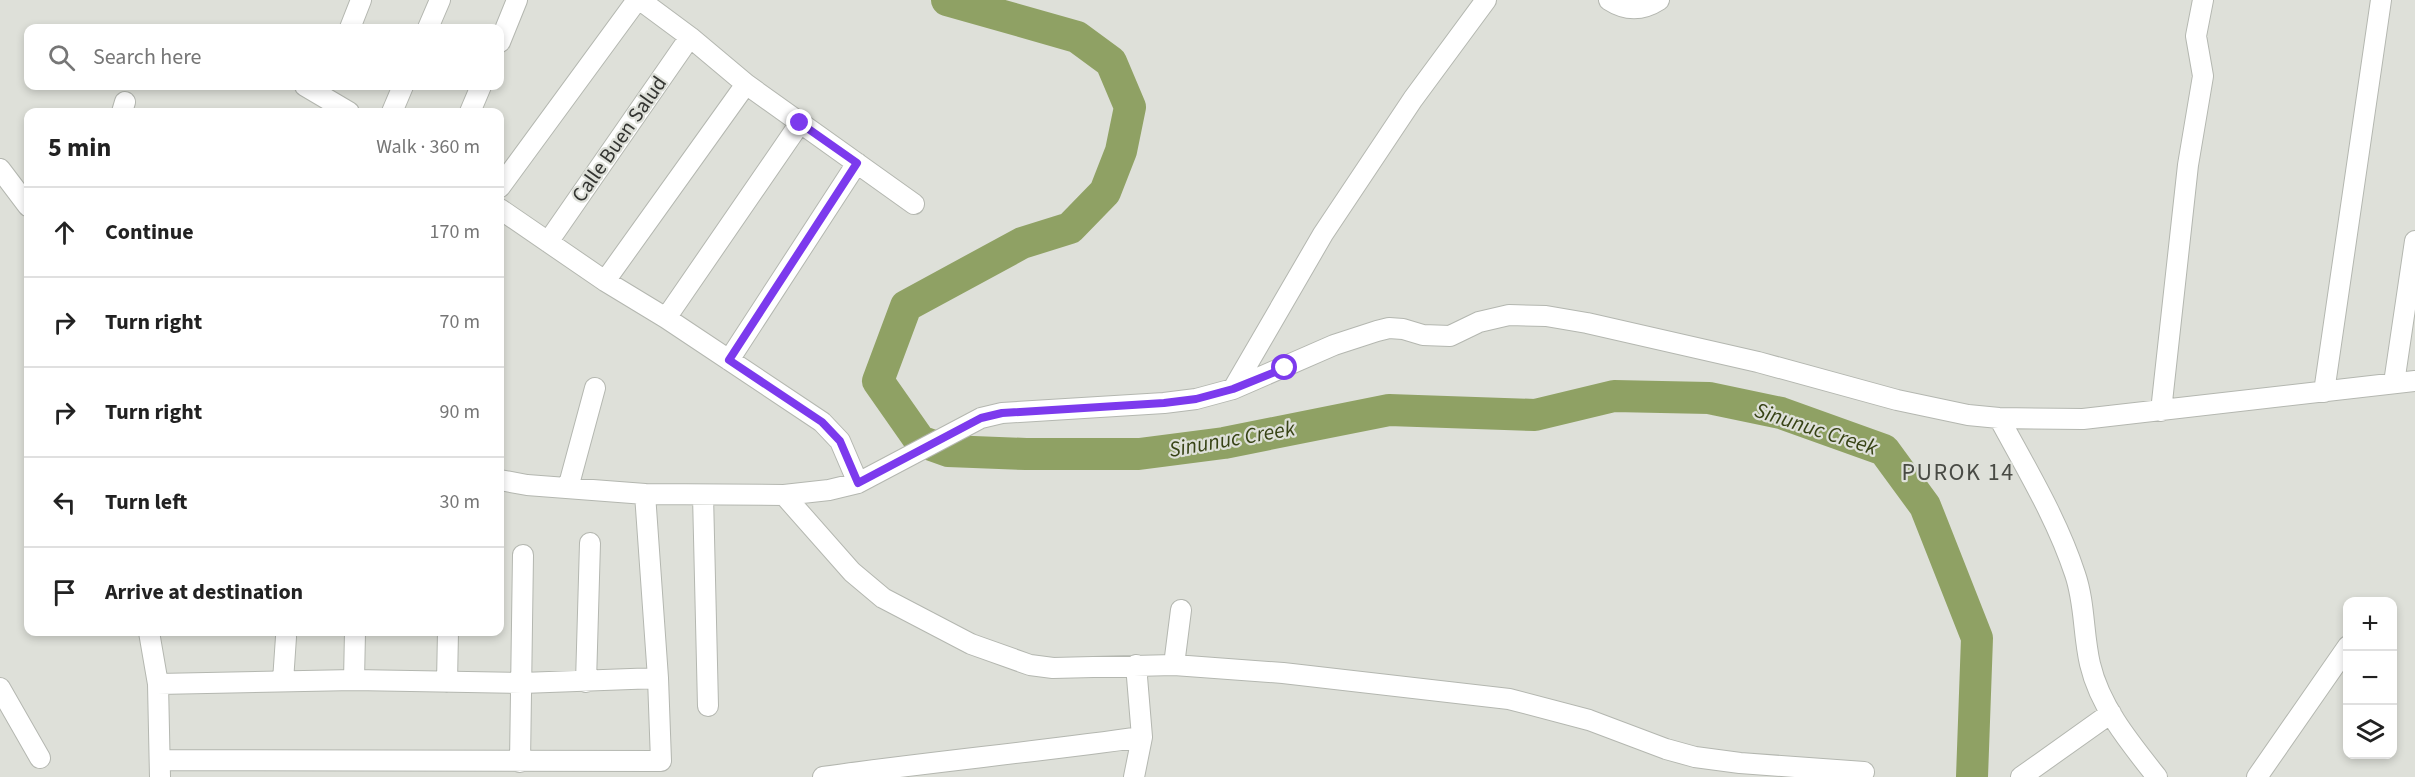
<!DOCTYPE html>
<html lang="en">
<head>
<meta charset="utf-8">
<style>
  body { margin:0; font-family:"Source Sans 3",sans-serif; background:#f2f2f2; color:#222 }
  .controls { position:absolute; right:18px; bottom:18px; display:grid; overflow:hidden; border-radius:12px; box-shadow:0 3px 9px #0003 }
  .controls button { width:54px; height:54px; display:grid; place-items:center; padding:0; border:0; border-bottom:2px solid #e0e0e0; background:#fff; color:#222; font:30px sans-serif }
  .stop { position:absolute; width:18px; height:18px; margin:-14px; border:4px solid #7c3aed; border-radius:50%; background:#fff }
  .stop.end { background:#7c3aed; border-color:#fff; box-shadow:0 2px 6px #0008 }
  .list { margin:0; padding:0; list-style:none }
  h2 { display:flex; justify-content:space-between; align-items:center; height:78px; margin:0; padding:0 24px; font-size:26px }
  h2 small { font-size:20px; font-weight:400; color:#767676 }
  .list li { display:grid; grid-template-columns:39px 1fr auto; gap:18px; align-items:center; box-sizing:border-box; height:90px; padding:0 24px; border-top:2px solid #e0e0e0 }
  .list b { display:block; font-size:22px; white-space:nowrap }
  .list em { font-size:20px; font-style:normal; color:#767676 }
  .icon { flex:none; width:33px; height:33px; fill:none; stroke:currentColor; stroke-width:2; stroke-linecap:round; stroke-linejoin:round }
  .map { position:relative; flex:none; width:2415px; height:777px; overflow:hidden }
  .search { position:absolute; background:#fff; box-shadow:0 3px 9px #0003; left:24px; top:24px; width:480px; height:66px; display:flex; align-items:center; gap:15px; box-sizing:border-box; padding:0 21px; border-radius:12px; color:#767676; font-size:22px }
  .panel { position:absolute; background:#fff; box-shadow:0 3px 9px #0003; left:24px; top:108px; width:480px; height:528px; border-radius:12px }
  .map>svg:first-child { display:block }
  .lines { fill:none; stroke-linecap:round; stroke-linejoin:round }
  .river { stroke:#8fa164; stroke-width:32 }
  .street-casing { stroke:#b4b7b0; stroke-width:22 }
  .street { stroke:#fff; stroke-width:20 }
  .route { stroke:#7c3aed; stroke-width:8 }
  .labels { text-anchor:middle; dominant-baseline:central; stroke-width:4.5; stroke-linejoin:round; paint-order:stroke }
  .street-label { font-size:21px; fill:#343532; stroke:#dee0d9 }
  .water-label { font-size:22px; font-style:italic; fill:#374315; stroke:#dee0d9 }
  .quarter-label { font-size:24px; letter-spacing:1.5px; fill:#494b45; stroke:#dee0d9 }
</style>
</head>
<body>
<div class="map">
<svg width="2415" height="777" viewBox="0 0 2415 777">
  <rect width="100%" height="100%" fill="#dee0d9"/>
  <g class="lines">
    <path class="river" d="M 947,0 L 1077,37 L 1111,62 L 1130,107 L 1121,151 L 1105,192 L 1070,228 L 1022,243 L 906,306 L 878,381 L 920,441 L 948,451 L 1026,454 L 1139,454 L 1224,443 L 1389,410 L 1535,415 L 1614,396 L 1709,398 L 1781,413 L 1884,450 L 1925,506 L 1977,638 L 1972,777"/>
    <g class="street-casing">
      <path id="street" d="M 640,0 L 690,37 L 746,84 L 914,204
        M 1609,0 C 1626,11 1642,11 1659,0
        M 350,28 L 361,0
        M 428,28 L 440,0
        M 500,42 L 517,0
        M 305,86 L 349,112
        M 122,112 L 125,102
        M 392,112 L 403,86
        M 470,112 L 481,86
        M 0,169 L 28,206
        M 500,187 L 637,0
        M 500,209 L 605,281 L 666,318 L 822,422 L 840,441 L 858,483
        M 548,242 L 690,37
        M 605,281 L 746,84
        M 666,318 L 800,123
        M 729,360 L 857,163
        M 2394,383 L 2415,241
        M 1233,389 L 1323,234 L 1413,99 L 1486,0
        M 2324,392 L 2381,0
        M 2161,411 L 2188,165 L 2203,76 L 2196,36 L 2203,0
        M 1999,418 C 2026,468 2057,519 2075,574 C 2085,603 2083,634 2090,664 C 2100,707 2130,743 2157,777
        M 500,480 L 527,485 L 645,494
        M 568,488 L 595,388
        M 703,495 L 708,706
        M 784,495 L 829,490 L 858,483 L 981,418 L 1002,413 L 1164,403 L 1196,399 L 1233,389 L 1334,345 L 1377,331 L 1389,328 L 1403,329 L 1423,335 L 1450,336 L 1479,322 L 1509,315 L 1546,316 L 1587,323 L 1758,362 L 1897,400 L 1968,415 L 1999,418 L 2083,419 L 2415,381
        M 149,632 L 158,684 L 160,777
        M 1174,665 L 1181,610
        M 354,680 L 355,632
        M 283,681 L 286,637
        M 447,682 L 448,632
        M 586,682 L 590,543
        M 158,684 L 354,680 L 522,683 L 658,678
        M 0,688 L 40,758
        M 160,760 L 661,761 L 658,678 L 645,494 L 784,495 L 852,572 L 883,598 L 971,644 L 1030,665 L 1053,668 L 1174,665 L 1283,673 L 1509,699 L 1589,720 L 1666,749 L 1695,757 L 1740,763 L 1864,772
        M 520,762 L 523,555
        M 823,777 C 929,762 1036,752 1142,737 L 1136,665
        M 1134,777 L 1142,737
        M 2021,777 L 2111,713
        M 2257,777 L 2348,646"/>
    </g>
    <use href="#street" class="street"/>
  </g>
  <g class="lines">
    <path class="route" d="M 800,123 L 857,163 L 729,360 L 822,422 L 840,441 L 858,483 L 981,418 L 1002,413 L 1164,403 L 1196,399 L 1233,389 L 1285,368"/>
  </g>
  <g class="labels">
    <g class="street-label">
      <text transform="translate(619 139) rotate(-55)">Calle Buen Salud</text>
    </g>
    <g class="water-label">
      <text transform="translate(1816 429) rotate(18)">Sinunuc Creek</text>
      <text transform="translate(1232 439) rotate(-10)">Sinunuc Creek</text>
    </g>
    <g class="quarter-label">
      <text x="1958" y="472">PUROK 14</text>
    </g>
  </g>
</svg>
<div class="controls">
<button>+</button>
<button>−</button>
<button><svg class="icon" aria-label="layers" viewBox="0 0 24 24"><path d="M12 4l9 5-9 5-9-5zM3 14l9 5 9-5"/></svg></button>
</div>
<div class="stop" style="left:1285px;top:368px"></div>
<div class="stop end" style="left:800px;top:123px"></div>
<div class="search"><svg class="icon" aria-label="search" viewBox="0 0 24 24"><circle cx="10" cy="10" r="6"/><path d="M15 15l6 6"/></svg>Search here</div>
<section class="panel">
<h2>5 min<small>Walk · 360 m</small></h2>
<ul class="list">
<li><svg class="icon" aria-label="ahead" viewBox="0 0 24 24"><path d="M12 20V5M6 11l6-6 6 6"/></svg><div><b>Continue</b></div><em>170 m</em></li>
<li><svg class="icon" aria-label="right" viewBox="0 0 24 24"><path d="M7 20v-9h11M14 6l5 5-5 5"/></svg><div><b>Turn right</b></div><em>70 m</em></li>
<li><svg class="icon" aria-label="right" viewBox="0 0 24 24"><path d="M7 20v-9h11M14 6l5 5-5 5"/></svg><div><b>Turn right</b></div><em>90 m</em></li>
<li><svg class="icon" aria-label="left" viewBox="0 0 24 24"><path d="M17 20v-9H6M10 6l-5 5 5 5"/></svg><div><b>Turn left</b></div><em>30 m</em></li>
<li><svg class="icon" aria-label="arrive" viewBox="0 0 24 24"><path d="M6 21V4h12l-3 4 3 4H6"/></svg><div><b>Arrive at destination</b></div></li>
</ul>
</section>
</div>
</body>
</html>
